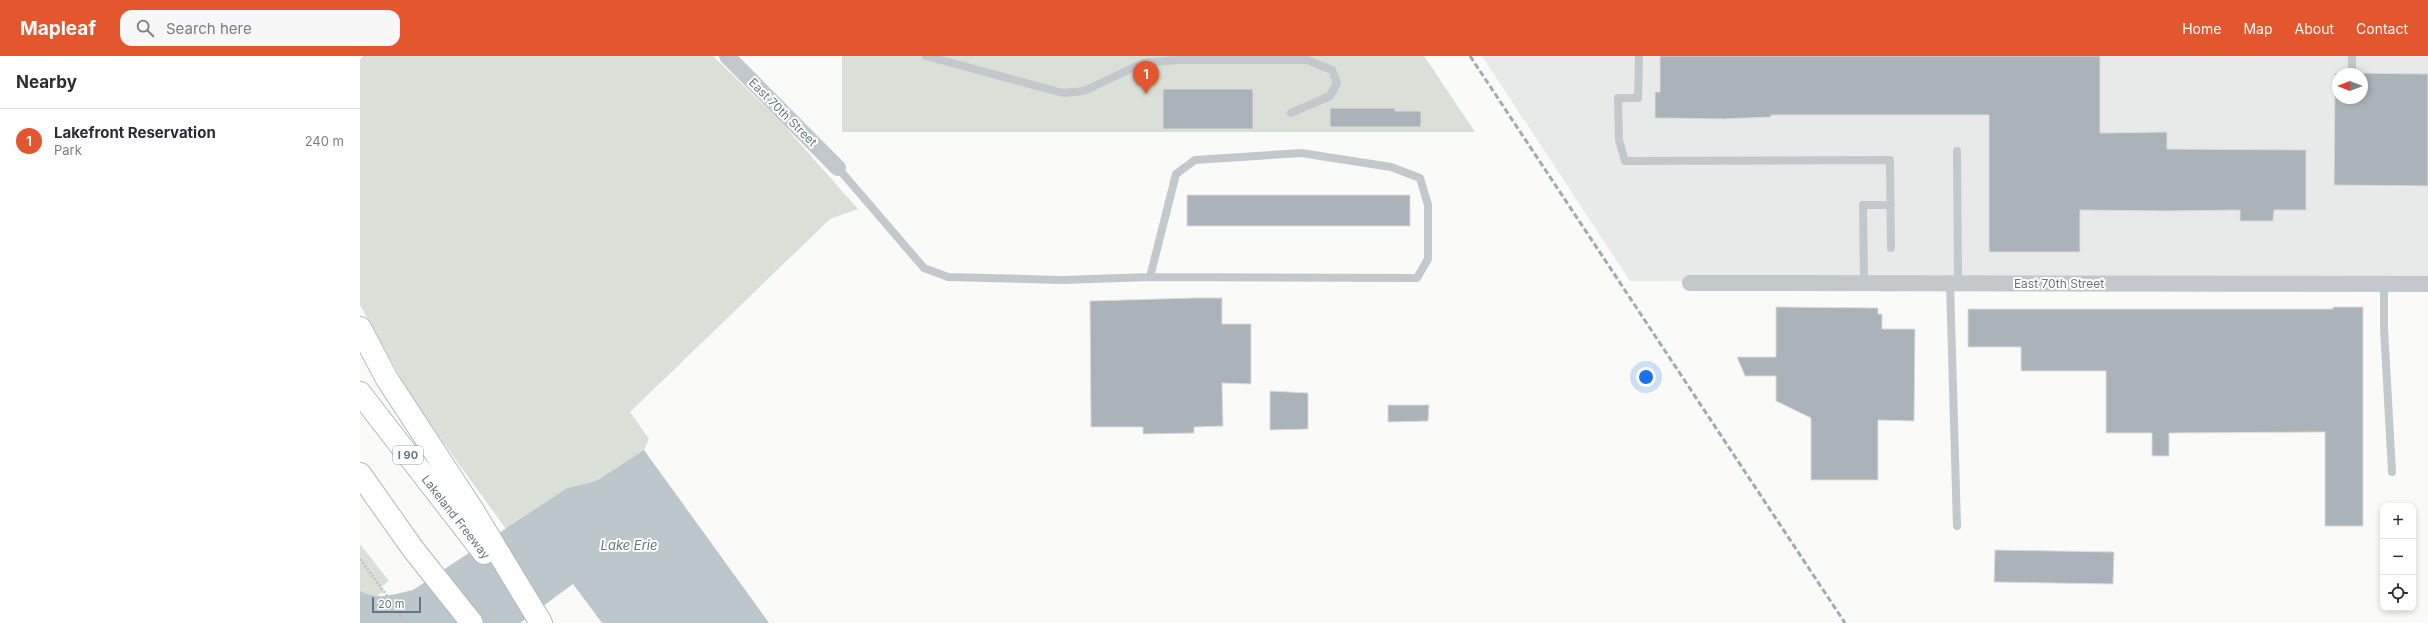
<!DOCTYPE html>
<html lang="en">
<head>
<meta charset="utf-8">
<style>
  body { margin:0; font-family:Inter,sans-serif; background:#f7f7f7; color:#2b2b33 }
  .controls { position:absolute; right:12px; bottom:12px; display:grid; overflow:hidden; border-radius:8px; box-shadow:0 2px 6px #0003 }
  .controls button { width:36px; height:36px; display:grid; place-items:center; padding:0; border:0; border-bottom:1px solid #e1e1e2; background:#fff; color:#2b2b33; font:20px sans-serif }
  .compass { position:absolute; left:1972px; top:12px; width:36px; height:36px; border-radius:50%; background:#fff; box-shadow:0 2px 6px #0003; rotate:270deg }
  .scale { position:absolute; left:12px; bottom:10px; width:49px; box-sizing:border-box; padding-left:4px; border:2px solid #657683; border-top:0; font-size:11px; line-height:14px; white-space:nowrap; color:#657683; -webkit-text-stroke:3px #fff; paint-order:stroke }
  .you { position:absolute; left:1286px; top:321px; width:14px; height:14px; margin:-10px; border:3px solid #fff; border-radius:50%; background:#1a73e8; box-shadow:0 0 0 6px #1a73e833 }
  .badge { display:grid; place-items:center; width:26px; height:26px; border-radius:50%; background:#e4572e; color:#fff; font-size:13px; font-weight:700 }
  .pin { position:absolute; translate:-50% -33px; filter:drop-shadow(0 1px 2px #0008) }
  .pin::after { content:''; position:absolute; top:21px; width:14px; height:12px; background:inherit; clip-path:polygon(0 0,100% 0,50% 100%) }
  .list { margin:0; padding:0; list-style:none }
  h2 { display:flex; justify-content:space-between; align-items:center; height:52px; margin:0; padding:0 16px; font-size:17px }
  h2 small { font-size:13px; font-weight:400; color:#7c7c81 }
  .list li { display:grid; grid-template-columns:26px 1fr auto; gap:12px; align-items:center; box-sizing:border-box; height:64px; padding:0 16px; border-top:1px solid #e1e1e2 }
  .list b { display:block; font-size:15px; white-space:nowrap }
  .list p { margin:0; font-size:13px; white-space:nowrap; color:#7c7c81 }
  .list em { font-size:13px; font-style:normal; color:#7c7c81 }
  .icon { flex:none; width:22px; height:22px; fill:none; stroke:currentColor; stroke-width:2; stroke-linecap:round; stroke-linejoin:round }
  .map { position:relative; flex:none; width:2068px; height:567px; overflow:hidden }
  header { display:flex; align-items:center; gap:24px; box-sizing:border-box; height:56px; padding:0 20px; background:#e4572e; color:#fff }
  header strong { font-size:19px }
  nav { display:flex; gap:22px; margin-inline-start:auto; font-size:14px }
  .search { width:280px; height:36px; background:#f7f7f7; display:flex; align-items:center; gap:10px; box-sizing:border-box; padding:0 14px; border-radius:12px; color:#7c7c81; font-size:15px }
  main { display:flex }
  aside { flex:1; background:#fff }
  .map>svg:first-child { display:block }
  .built { fill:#e8e9e9; fill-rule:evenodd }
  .green { fill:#dadfd7 }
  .water { fill:#bbc7cb }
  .building { fill:#aab3b9; stroke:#dcdcda }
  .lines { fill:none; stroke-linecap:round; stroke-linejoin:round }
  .motorway-casing { stroke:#b4b9bd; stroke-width:24 }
  .path { stroke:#bbbfc2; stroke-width:2.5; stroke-dasharray:2 2; stroke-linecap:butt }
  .service { stroke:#c3c8cc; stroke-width:8 }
  .minor { stroke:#c3c8cc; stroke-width:16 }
  .motorway { stroke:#fff; stroke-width:22 }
  .rail { stroke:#a2aab0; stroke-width:3; stroke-dasharray:6 3; stroke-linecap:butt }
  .labels { text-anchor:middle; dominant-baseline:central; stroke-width:4; stroke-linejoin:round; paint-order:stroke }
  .shield { fill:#fff; stroke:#939fa8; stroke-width:1 }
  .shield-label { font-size:11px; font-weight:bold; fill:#657683 }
  .street-label { font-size:12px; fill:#657683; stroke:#fff }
  .water-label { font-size:13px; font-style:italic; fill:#60757c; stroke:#fff }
</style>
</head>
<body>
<header>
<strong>Mapleaf</strong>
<div class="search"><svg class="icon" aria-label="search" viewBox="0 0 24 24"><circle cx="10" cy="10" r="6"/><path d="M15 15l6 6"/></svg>Search here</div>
<nav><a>Home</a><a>Map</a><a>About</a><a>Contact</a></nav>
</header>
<main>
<aside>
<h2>Nearby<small></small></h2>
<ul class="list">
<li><span class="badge">1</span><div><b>Lakefront Reservation</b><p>Park</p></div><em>240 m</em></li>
</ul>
</aside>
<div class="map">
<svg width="2068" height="567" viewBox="0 0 2068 567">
  <rect width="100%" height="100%" fill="#fafaf8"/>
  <path class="built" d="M 1122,0 L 2068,0 L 2068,228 L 1270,225 ZM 1978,18 L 2002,18 L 2002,42 L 1978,42 Z"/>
  <path class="green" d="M 3,0 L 353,0 L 420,65 L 498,153 L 470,163 L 270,356 L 289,383 L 284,394 L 236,425 L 207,432 L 146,473 L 54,346 L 0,249 L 0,4 Z
    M 482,0 L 1064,0 L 1115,76 L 482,76 Z
    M 0,488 L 29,525 L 21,531 L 24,535 L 11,545 L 0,539 Z"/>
  <path class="water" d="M 284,394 L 409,567 L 242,567 L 213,528 L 160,567 L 0,567 L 0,535 C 17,545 35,538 53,534 L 207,432 L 236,425 Z"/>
  <path class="building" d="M 1300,0 L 1740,0 L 1740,77 L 1807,76 L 1807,93 L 1946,94 L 1946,154 L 1914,154 L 1913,165 L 1880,165 L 1880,154 L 1806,155 L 1720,154 L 1720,196 L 1629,196 L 1629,59 L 1411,59 L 1411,61 L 1364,63 L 1295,62 L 1295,36 L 1300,36 Z
    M 1975,17 L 1988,18 L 1978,18 L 1978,42 L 2002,42 L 2002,18 L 1996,17 L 2068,18 L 2068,130 L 1974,129 Z
    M 803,33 L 893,33 L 893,73 L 803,73 Z
    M 970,52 L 1035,52 L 1035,55 L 1061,55 L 1061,71 L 970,71 Z
    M 827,139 L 1050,139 L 1050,170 L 827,170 Z
    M 834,242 L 862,242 L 862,268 L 891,268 L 891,328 L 862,327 L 863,370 L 834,371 L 834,377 L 783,378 L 783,371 L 731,371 L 730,245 Z
    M 1416,251 L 1518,252 L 1518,258 L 1522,258 L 1522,273 L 1555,273 L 1554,365 L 1518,364 L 1518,424 L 1451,424 L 1451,362 L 1416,345 L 1416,320 L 1385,320 L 1377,301 L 1416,301 Z
    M 1973,251 L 2003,251 L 2003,470 L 1965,470 L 1965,376 L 1809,377 L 1809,400 L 1792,400 L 1792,377 L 1746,377 L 1746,315 L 1661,315 L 1661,291 L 1608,291 L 1608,253 L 1973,253 Z
    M 910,335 L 948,337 L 948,373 L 910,374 Z
    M 1028,349 L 1069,349 L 1068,365 L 1028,366 Z
    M 1635,494 L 1754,496 L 1753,528 L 1634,526 Z"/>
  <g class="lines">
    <g class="motorway-casing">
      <path id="motorway" d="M 0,272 L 27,323 L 112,453 L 181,567
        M 0,337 L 124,497
        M 0,418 L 53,493 L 112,567"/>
    </g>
    <path class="path" d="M 0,503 L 47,567"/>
    <path class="service" d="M 566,0 L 703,37 L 724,35 L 783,7 L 818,4 L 947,4 L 972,14 L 977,27 L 970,40 L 931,57
      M 1279,0 L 1278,42 L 1258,42 L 1259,84 L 1265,105 L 1530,104 L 1531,192
      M 1992,0 L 1992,14
      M 1597,95 L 1598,227
      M 478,112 L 564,212 L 588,221 L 702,224 L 790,221 L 1057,222 L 1068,203 L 1068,149 L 1060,122 L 1031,111 L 941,97 L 835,104 L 816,118 L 790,221
      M 1504,227 L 1503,149 L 1531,149
      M 1590,227 L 1597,470
      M 2024,227 L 2024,272 L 2032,416"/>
    <path class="minor" d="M 367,0 L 478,112
      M 1330,227 L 2068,228"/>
    <use href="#motorway" class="motorway"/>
    <path class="rail" d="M 1110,0 L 1485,567"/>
  </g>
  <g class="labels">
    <rect class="shield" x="33" y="390" width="30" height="18" rx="3"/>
    <g class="shield-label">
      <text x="48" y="399">I 90</text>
    </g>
    <g class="street-label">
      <text transform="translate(423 56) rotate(45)">East 70th Street</text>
      <text x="1699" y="227">East 70th Street</text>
      <text transform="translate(96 461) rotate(52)">Lakeland Freeway</text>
    </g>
    <g class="water-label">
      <text x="269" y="489">Lake Erie</text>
    </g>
  </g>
</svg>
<div class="controls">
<button>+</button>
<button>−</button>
<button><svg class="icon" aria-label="locate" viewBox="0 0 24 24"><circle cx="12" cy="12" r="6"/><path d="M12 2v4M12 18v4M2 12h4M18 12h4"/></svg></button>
</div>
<svg class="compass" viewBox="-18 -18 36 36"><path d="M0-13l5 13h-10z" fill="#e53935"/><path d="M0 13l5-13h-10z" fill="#7c7c81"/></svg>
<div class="scale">20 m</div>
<div class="you"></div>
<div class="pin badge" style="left:786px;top:38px">1</div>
</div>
</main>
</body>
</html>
